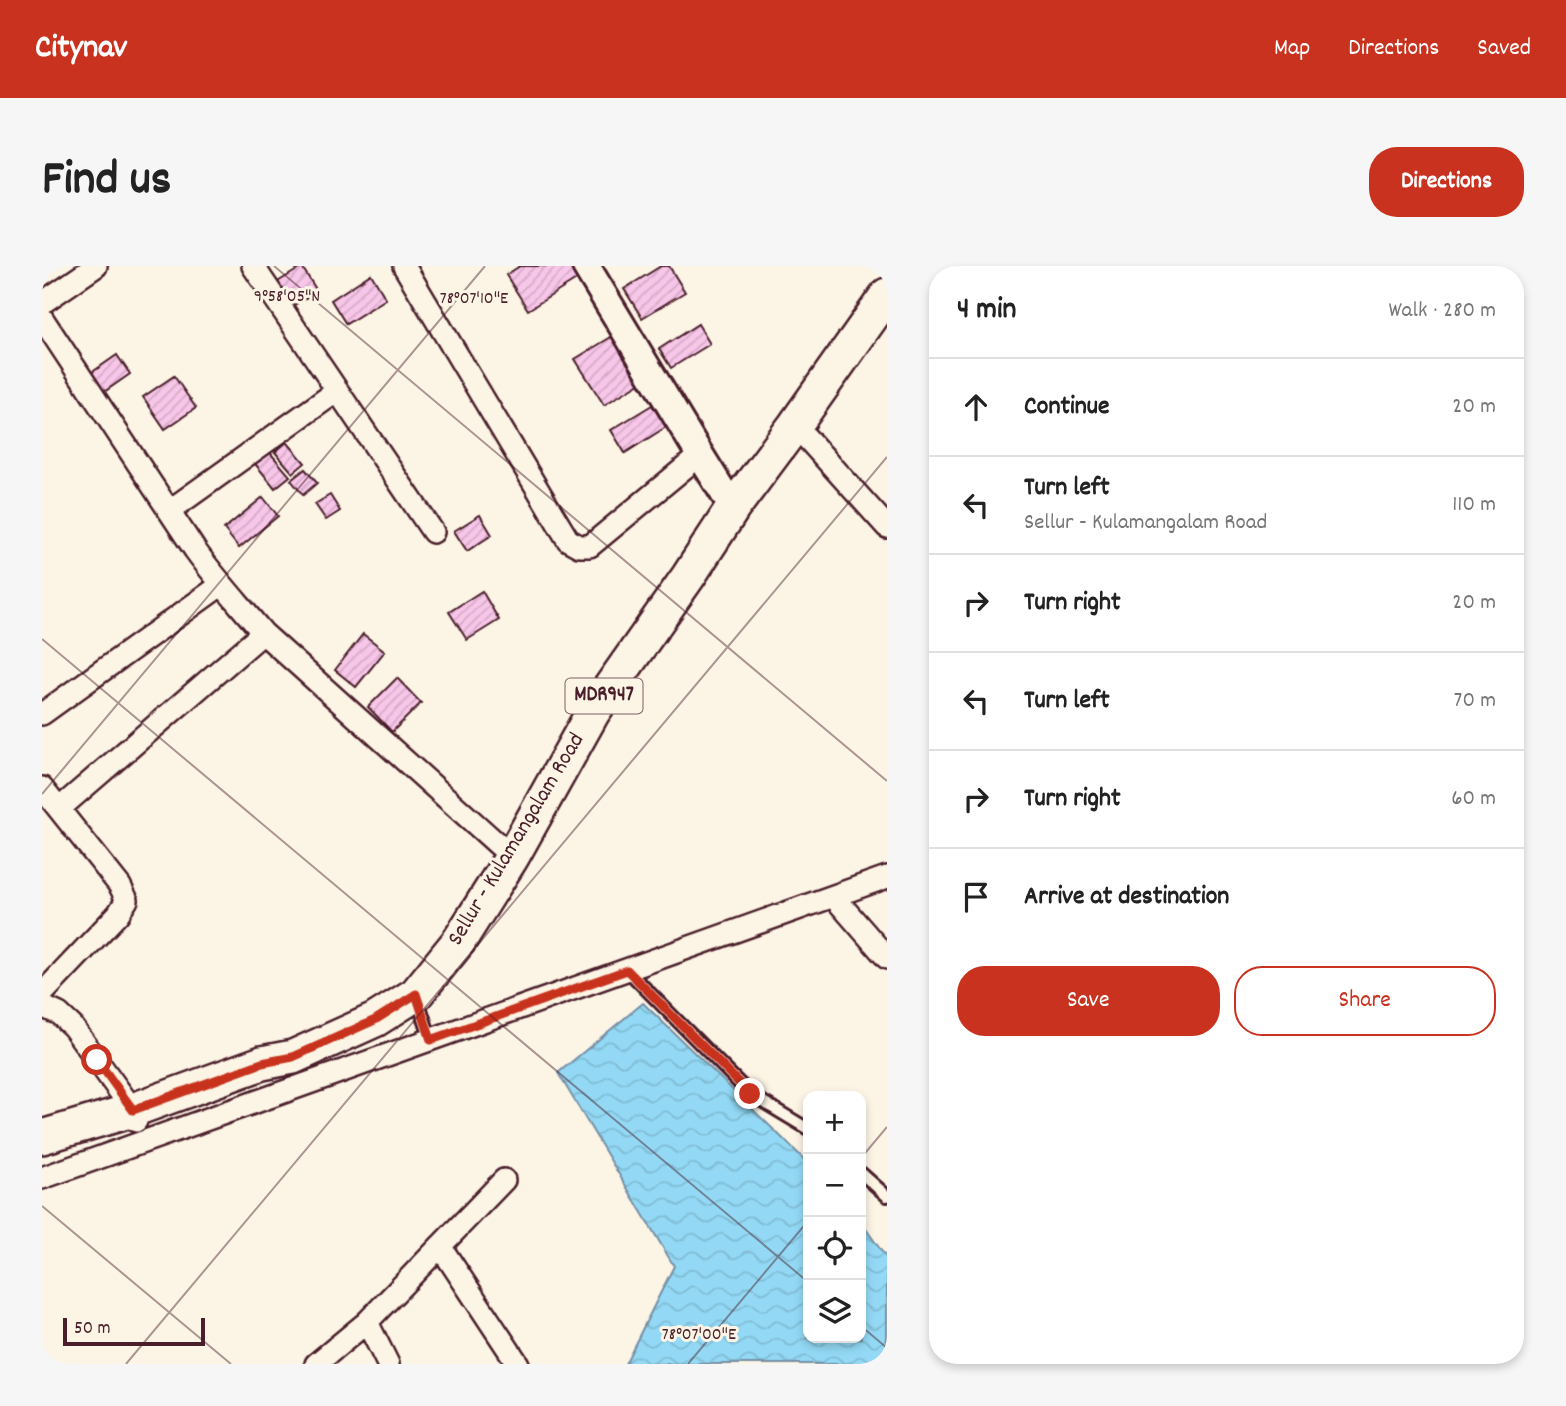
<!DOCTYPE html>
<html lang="en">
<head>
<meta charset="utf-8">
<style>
  body { margin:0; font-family:Dekko,sans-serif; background:#f6f6f6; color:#222 }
  .controls { position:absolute; right:21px; bottom:21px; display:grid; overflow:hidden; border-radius:14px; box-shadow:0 4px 10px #0003 }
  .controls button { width:63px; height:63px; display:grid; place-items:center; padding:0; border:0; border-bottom:2px solid #e0e0e0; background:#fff; color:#222; font:35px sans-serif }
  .scale { position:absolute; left:21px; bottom:18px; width:142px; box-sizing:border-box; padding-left:7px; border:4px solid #4a1f2b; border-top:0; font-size:19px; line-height:24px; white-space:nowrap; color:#4a1f2b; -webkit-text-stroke:5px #fcf5e5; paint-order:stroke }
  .stop { position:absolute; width:21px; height:21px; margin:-16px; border:5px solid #c8321e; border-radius:50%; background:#fff }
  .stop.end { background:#c8321e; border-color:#fff; box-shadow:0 2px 7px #0008 }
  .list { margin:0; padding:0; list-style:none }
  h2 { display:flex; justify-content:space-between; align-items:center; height:91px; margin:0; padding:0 28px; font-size:30px }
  h2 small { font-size:23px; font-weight:400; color:#767676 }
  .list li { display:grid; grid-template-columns:46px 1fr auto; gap:21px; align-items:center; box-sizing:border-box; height:98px; padding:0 28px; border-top:2px solid #e0e0e0 }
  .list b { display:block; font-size:26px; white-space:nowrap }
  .list p { margin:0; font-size:23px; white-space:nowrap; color:#767676 }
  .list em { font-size:23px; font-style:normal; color:#767676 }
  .actions { display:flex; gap:14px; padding:21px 28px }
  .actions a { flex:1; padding:16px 0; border:2px solid #c8321e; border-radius:28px; text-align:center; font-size:24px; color:#c8321e }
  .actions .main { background:#c8321e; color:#fff }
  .icon { flex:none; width:38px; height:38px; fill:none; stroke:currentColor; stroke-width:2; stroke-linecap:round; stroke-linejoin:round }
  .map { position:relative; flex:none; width:845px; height:1098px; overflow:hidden; border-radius:28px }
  header { display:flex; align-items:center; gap:42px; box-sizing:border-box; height:98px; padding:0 35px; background:#c8321e; color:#fff }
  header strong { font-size:33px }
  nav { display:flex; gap:38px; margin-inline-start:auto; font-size:24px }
  .intro { display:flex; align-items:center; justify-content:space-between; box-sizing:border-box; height:168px; padding:0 42px }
  h1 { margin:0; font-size:49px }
  .button { padding:18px 32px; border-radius:28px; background:#c8321e; color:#fff; font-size:24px; font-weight:700 }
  main { display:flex; gap:42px; padding:0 42px }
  aside { flex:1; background:#fff; border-radius:28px; box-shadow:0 4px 10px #0003 }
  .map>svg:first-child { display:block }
  .water { fill:url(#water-waves); stroke:#768fa4; stroke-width:2 }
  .building { fill:url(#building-hatch); stroke:#4a1f2b; stroke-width:2 }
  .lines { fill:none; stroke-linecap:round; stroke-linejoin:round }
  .service-casing { stroke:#4a1f2b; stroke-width:16 }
  .minor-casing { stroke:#4a1f2b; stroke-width:26 }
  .tertiary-casing { stroke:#4a1f2b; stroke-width:32 }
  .primary-casing { stroke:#4a1f2b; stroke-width:38 }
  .service { stroke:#fcf5e5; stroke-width:10 }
  .minor { stroke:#fcf5e5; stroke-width:21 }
  .tertiary { stroke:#fcf5e5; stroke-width:26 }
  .primary { stroke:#fcf5e5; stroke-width:33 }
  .route { stroke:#c8321e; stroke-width:9 }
  .ticks { fill:none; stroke:#4a1f2b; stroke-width:2; stroke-opacity:0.45 }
  .labels { text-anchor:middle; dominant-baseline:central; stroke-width:6; stroke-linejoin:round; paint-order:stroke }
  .shield { fill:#fcf5e5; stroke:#7f5f63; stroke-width:2 }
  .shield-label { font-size:21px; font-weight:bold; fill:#4a1f2b }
  .street-label { font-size:23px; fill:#4a1f2b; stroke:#fcf5e5 }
  .ticks-label { font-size:18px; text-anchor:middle; fill:#4a1f2b; stroke:#fcf5e5; stroke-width:6; stroke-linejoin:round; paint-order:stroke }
</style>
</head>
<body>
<header>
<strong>Citynav</strong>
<nav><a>Map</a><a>Directions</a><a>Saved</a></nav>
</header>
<div class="intro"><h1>Find us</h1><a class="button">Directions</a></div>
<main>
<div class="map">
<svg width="845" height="1098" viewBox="0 0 845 1098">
  <defs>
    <pattern id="water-waves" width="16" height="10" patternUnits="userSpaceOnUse" patternTransform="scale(1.75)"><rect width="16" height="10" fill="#93d9f5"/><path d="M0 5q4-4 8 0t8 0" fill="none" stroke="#80bad2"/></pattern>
    <pattern id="building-hatch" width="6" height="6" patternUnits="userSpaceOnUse" patternTransform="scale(1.75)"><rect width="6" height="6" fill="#f7c6e8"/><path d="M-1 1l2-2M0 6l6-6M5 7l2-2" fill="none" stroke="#d5aac7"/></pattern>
  </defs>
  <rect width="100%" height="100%" fill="#fcf5e5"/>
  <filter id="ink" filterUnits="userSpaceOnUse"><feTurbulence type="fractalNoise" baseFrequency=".0143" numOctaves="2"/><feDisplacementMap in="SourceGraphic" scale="14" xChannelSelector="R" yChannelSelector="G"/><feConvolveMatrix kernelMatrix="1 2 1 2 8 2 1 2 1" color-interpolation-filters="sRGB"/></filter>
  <g filter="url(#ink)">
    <path class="water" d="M 601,737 L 766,897 L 766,1072 L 819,1072 L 819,956 L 845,993 L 845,1098 L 583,1098 L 632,1000 L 516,807 Z"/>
    <path class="building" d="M 478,0 L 528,0 L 536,13 L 486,44 L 464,9 Z
      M 619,0 L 627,0 L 643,26 L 600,52 L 582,23 Z
      M 260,1 L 275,25 L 249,41 L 234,17 Z
      M 329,8 L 344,33 L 304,58 L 289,34 Z
      M 656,58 L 668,78 L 629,102 L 617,83 Z
      M 574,68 L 603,114 L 562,139 L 533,93 Z
      M 75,89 L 88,108 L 62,126 L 49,107 Z
      M 132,110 L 154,142 L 123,163 L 101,131 Z
      M 610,139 L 624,161 L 583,187 L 569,164 Z
      M 245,176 L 263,197 L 251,207 L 233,186 Z
      M 224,182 L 248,210 L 233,222 L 210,194 Z
      M 263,203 L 275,217 L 261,229 L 249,214 Z
      M 288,229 L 298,245 L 284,254 L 273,238 Z
      M 221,231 L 236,250 L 197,282 L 182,263 Z
      M 438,249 L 450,269 L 425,285 L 412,265 Z
      M 440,325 L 457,354 L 425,374 L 407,346 Z
      M 321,368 L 343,385 L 314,421 L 293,404 Z
      M 355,412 L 379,437 L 350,466 L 326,441 Z"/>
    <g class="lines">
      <g class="service-casing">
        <path id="service" d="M 585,704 L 708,828 L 766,863
          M 375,731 L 389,774
          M 819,907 L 845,930"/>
      </g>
      <g class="minor-casing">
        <path id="minor" d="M 211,0 L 391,266
          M 362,0 L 526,274 L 537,280 L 548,280 L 658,189
          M 0,37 L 54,0
          M 0,52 L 153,284 C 174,313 198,339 221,367 L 470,591
          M 753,159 L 845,261
          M 127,245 L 295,125
          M 0,448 L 179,319
          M 0,522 L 78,620 L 85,634 L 76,648 L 0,728
          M 17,543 L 221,367
          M 792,631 L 845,692
          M 0,740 L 17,748 L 31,761 L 91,844 L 94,855
          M 0,912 L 845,611
          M 398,980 L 476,1098
          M 325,1056 L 346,1098
          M 274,1098 L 325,1056 L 462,914"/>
      </g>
      <g class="tertiary-casing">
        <path id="tertiary" d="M 544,0 L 658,189 L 691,242"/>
      </g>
      <g class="primary-casing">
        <path id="primary" d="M 0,871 L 91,844 L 220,797 L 251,791 L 333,754 L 374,728 L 417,675 L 470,591 L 551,446 L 646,311 L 691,242 L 753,159 L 845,29"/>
      </g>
      <use href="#service" class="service"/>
      <use href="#minor" class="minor"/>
      <use href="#tertiary" class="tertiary"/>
      <use href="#primary" class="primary"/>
    </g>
  </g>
  <g class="lines" filter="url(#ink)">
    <path class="route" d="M 55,794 L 91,844 L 220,797 L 251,791 L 333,754 L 374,728 L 389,774 L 585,704 L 708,828"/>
  </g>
  <path class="ticks" d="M 232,0 L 845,515M 0,373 L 766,1016M 0,528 L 443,0M 819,892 L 845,861M 0,940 L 189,1098M 819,1060 L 845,1082M 84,1098 L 845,191M 646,1098 L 766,955"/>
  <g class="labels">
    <rect class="shield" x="523.5" y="412.5" width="77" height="35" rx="5"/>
    <g class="shield-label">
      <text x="562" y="430">MDR947</text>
    </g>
    <g class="street-label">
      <text transform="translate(475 574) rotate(-59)">Sellur - Kulamangalam Road</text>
    </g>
  </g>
  <g class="ticks-label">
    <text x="245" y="35">9°58'05"N</text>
    <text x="432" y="37">78°07'10"E</text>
    <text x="657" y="1073">78°07'00"E</text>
  </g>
</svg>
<div class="controls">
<button>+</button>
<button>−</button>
<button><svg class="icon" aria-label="locate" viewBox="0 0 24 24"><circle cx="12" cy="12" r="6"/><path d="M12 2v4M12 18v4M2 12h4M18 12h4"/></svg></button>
<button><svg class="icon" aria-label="layers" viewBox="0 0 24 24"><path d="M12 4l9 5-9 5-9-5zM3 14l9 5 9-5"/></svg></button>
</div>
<div class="scale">50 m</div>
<div class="stop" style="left:55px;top:794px"></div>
<div class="stop end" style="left:708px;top:828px"></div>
</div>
<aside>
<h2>4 min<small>Walk · 280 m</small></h2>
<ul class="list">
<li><svg class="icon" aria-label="ahead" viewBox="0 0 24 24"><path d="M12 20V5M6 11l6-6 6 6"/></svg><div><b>Continue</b></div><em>20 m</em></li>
<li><svg class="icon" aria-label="left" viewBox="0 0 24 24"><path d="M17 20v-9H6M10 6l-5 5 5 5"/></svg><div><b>Turn left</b><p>Sellur - Kulamangalam Road</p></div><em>110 m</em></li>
<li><svg class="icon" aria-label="right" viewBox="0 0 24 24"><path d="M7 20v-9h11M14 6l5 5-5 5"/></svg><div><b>Turn right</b></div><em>20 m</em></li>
<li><svg class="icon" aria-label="left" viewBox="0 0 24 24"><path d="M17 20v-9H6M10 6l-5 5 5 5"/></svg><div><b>Turn left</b></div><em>70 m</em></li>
<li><svg class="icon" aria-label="right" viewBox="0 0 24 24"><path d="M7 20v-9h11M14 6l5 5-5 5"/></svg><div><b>Turn right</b></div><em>60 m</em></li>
<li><svg class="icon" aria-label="arrive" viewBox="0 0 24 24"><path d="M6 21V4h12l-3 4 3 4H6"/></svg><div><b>Arrive at destination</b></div></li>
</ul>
<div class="actions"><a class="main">Save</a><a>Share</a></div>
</aside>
</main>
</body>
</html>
